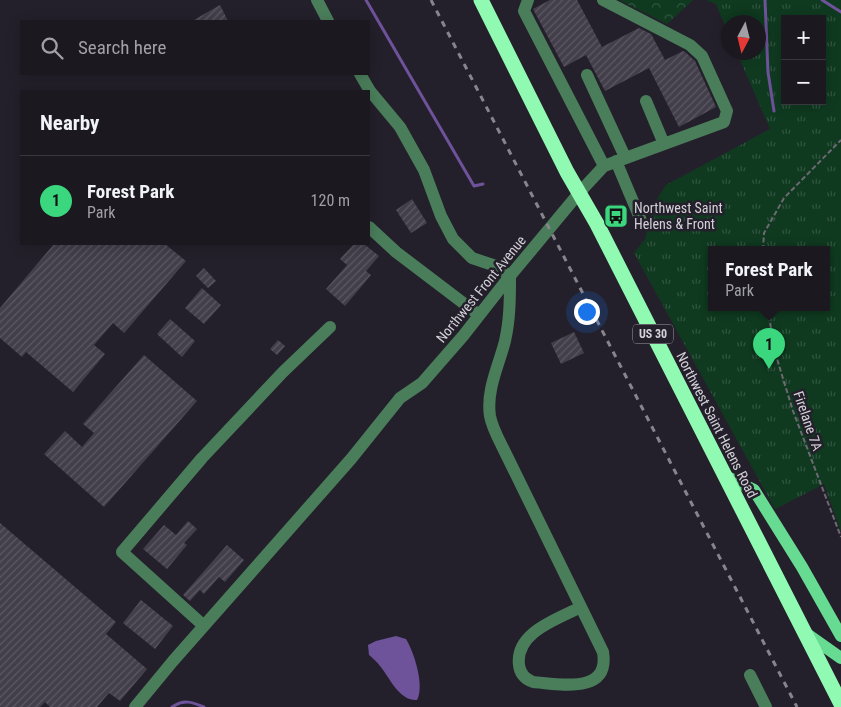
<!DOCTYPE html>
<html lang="en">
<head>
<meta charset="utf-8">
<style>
  body { margin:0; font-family:"Roboto Condensed",sans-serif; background:#242129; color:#f1f3f6 }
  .controls { position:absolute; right:15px; top:15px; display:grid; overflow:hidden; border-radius:0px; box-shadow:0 2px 12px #0003 }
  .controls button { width:45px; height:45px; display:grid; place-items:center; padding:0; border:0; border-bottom:1px solid #39373e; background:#1b1820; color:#f1f3f6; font:25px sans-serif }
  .compass { position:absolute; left:721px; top:15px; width:45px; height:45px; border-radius:50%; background:#1b1820; box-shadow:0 2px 12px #0003; rotate:187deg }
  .you { position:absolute; left:586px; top:311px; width:18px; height:18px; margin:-12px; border:4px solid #fff; border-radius:50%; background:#1a73e8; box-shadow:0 0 0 8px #1a73e833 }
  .badge { display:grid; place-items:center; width:32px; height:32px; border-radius:50%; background:#3ad77f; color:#111; font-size:16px; font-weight:700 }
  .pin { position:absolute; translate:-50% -41px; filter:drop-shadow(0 1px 2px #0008) }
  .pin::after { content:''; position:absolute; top:26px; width:18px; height:15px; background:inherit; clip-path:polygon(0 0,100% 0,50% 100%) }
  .popup { position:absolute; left:708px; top:246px; width:122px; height:65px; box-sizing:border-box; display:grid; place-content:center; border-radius:0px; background:#1b1820; filter:drop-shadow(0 1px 4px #0005); font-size:16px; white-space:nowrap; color:#a0a0a5 }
  .popup b { font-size:19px; color:#f1f3f6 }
  .popup::after { content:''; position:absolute; left:50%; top:100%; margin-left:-10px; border:10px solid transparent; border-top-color:#1b1820 }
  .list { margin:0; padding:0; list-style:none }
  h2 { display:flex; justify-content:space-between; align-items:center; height:65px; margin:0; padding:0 20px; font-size:21px }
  h2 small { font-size:16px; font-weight:400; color:#a0a0a5 }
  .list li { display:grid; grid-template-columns:32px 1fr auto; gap:15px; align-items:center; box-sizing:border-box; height:90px; padding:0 20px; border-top:1px solid #39373e }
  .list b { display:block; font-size:19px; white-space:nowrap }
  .list p { margin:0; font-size:16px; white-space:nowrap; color:#a0a0a5 }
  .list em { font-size:16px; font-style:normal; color:#a0a0a5 }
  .icon { flex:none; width:28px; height:28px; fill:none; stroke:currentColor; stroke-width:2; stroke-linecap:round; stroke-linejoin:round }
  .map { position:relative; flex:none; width:841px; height:707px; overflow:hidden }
  .search { position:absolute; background:#1b1820; box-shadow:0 2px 12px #0003; left:20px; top:20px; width:350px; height:55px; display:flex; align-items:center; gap:12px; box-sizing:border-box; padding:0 18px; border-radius:0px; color:#a0a0a5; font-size:19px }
  .panel { position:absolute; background:#1b1820; box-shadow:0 2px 12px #0003; left:20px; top:90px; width:350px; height:155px; border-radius:0px }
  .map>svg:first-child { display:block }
  .forest { fill:url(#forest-crowns) }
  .park { fill:url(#park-tufts); fill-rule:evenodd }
  .water { fill:#6e529a }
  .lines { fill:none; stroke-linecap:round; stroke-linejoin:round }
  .stream { stroke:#6e529a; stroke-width:3 }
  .building { fill:url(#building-hatch) }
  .path { stroke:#6d6973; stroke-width:2; stroke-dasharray:5 2.5; stroke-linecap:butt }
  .minor { stroke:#4a7e5b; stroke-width:12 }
  .major { stroke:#68db92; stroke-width:12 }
  .highway { stroke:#90fab3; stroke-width:15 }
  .rail { stroke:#87848d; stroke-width:3; stroke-dasharray:6 6; stroke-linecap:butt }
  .labels { text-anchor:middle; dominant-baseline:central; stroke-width:5; stroke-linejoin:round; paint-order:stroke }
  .shield { fill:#24202b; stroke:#9f9ca5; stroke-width:1 }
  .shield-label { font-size:12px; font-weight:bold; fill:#d4d1d9 }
  .poi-label { font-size:14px; fill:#d4d1d9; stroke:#24202b; text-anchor:start }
  .street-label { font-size:14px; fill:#d4d1d9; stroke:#24202b }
</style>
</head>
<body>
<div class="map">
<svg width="841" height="707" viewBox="0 0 841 707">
  <defs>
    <pattern id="forest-crowns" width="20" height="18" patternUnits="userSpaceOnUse" patternTransform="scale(1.25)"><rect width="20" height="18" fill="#0f3a20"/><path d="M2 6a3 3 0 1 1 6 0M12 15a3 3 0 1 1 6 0" fill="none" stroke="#315540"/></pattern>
    <pattern id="park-tufts" width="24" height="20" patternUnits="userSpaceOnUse" patternTransform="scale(1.25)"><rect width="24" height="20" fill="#0f3a20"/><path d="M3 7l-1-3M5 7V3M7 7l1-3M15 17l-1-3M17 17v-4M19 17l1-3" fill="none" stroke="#315540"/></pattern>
    <pattern id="building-hatch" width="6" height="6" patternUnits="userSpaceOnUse" patternTransform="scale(1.25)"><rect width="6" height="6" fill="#423e4a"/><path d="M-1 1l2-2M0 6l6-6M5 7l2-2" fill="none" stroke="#5c5964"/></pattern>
  </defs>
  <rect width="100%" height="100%" fill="#24202b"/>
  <path class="forest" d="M 619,0 L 693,0 L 667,24 Z"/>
  <path class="park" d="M 706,0 L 841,0 L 841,532 L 824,484 L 775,509 L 634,253 L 645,239 L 654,204 L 666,185 L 770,129 L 737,53 L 758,52 L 758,22 L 728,22 L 728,33 L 716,4 ZM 785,19 L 822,19 L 822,101 L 785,101 ZM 712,250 L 826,250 L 826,308 L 712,308 Z"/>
  <path class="water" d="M 396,636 L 406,639 C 414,652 425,686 417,700 C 399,701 390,678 380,666 C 377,662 373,658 369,655 L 368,645 L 376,641 Z"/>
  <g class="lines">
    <path class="stream" d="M 366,0 L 474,186 L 483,184
      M 765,0 L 768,72 L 774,111
      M 822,0 L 841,12
      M 172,707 C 184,699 192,702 204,707"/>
  </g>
  <path class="building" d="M 550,0 L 577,0 L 602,47 L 639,28 L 651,34 L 665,60 L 683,51 L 685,52 L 695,61 L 716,107 L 679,127 L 649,68 L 605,91 L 586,55 L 564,67 L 533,9 Z
    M 220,5 L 228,21 L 192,21 Z
    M 412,199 L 427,223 L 411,233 L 396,210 Z
    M 54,244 L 165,244 L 186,261 L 124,333 L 113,323 L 94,345 L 105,354 L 73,392 L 26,352 L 22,357 L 0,338 L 0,308 Z
    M 354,244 L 364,244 L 379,256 L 366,271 L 371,275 L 345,306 L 326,289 L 347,265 L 340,259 Z
    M 204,268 L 216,281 L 208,288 L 196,276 Z
    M 202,288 L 221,305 L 204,324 L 185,308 Z
    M 170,319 L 195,341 L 182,357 L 157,334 Z
    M 574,332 L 584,353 L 561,364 L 551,343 Z
    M 278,340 L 285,346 L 277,355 L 270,349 Z
    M 144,355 L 197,401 L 104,507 L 44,454 L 65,431 L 82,447 L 94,433 L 83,424 Z
    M 188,521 L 197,529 L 184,543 L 187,545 L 167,569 L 143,549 L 164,525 L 176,535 Z
    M 0,523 L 116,622 L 106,634 L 147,669 L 120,701 L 109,693 L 97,707 L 50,707 L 45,702 L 40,707 L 0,707 Z
    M 227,545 L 244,560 L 225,582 L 219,577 L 204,594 L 200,590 L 190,601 L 183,595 Z
    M 141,600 L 173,626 L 155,649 L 123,623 Z"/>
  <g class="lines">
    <path class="path" d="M 763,250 L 764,233 L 784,198 L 841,140
      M 768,308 L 774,349 L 793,411 L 841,537"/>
    <path class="minor" d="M 317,0 L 328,21
      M 603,0 L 690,45 L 702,56 L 727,111 L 724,122 L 604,166
      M 360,74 L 370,91 L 400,127 L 424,170 L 441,216 L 453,239 L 472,258 L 496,266 L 510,276 C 510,298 510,319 505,341 C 499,365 486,390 490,416 C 492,427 498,438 503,448 L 603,652 C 610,695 559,684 533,682 C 525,679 520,674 519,665 C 515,632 558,619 581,607
      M 587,75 L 625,157
      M 646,101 L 664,144
      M 616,161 L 642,223
      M 369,227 L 396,252 L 479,315
      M 204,626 L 122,552 L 202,458 L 283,372 L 330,327
      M 750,675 L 766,707
      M 135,707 L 173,661 L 351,459 L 400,398 L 422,383 L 463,336 L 510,276 L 579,193 L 604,166 L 524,11 L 528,0"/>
    <path class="major" d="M 725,476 L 754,490 L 802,567 L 841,636
      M 804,632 L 841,658"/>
    <path class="highway" d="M 481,0 L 567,172 L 597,224 L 841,704"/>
    <path class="rail" d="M 431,0 L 797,707"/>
  </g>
  <defs>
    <g id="bus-square" transform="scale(1.25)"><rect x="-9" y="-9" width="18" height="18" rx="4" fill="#3ad77f" stroke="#24202b"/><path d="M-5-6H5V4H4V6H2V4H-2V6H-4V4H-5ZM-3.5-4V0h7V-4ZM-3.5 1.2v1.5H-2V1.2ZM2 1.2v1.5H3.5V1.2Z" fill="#111"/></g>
  </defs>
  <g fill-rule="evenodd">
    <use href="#bus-square" x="616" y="216"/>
  </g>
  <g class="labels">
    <rect class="shield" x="633" y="324.5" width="40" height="19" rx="4"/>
    <g class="shield-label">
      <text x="653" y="334">US 30</text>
    </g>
    <g class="poi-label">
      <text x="634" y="208">Northwest Saint<tspan x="634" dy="16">Helens &amp; Front</tspan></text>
    </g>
    <g class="street-label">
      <text transform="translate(481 289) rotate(-51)">Northwest Front Avenue</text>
      <text transform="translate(808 421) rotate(71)">Firelane 7A</text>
      <text transform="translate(717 425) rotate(63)">Northwest Saint Helens Road</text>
    </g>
  </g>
</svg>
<div class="controls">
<button>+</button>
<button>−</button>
</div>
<svg class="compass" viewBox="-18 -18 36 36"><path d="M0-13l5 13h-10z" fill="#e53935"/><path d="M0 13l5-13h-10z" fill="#a0a0a5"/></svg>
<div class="you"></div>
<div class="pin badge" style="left:769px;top:369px">1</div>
<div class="popup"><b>Forest Park</b>Park</div>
<div class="search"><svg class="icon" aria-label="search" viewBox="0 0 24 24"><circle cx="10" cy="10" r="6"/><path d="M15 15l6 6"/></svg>Search here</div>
<section class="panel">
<h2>Nearby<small></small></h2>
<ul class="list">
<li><span class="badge">1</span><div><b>Forest Park</b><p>Park</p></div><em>120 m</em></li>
</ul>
</section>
</div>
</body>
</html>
